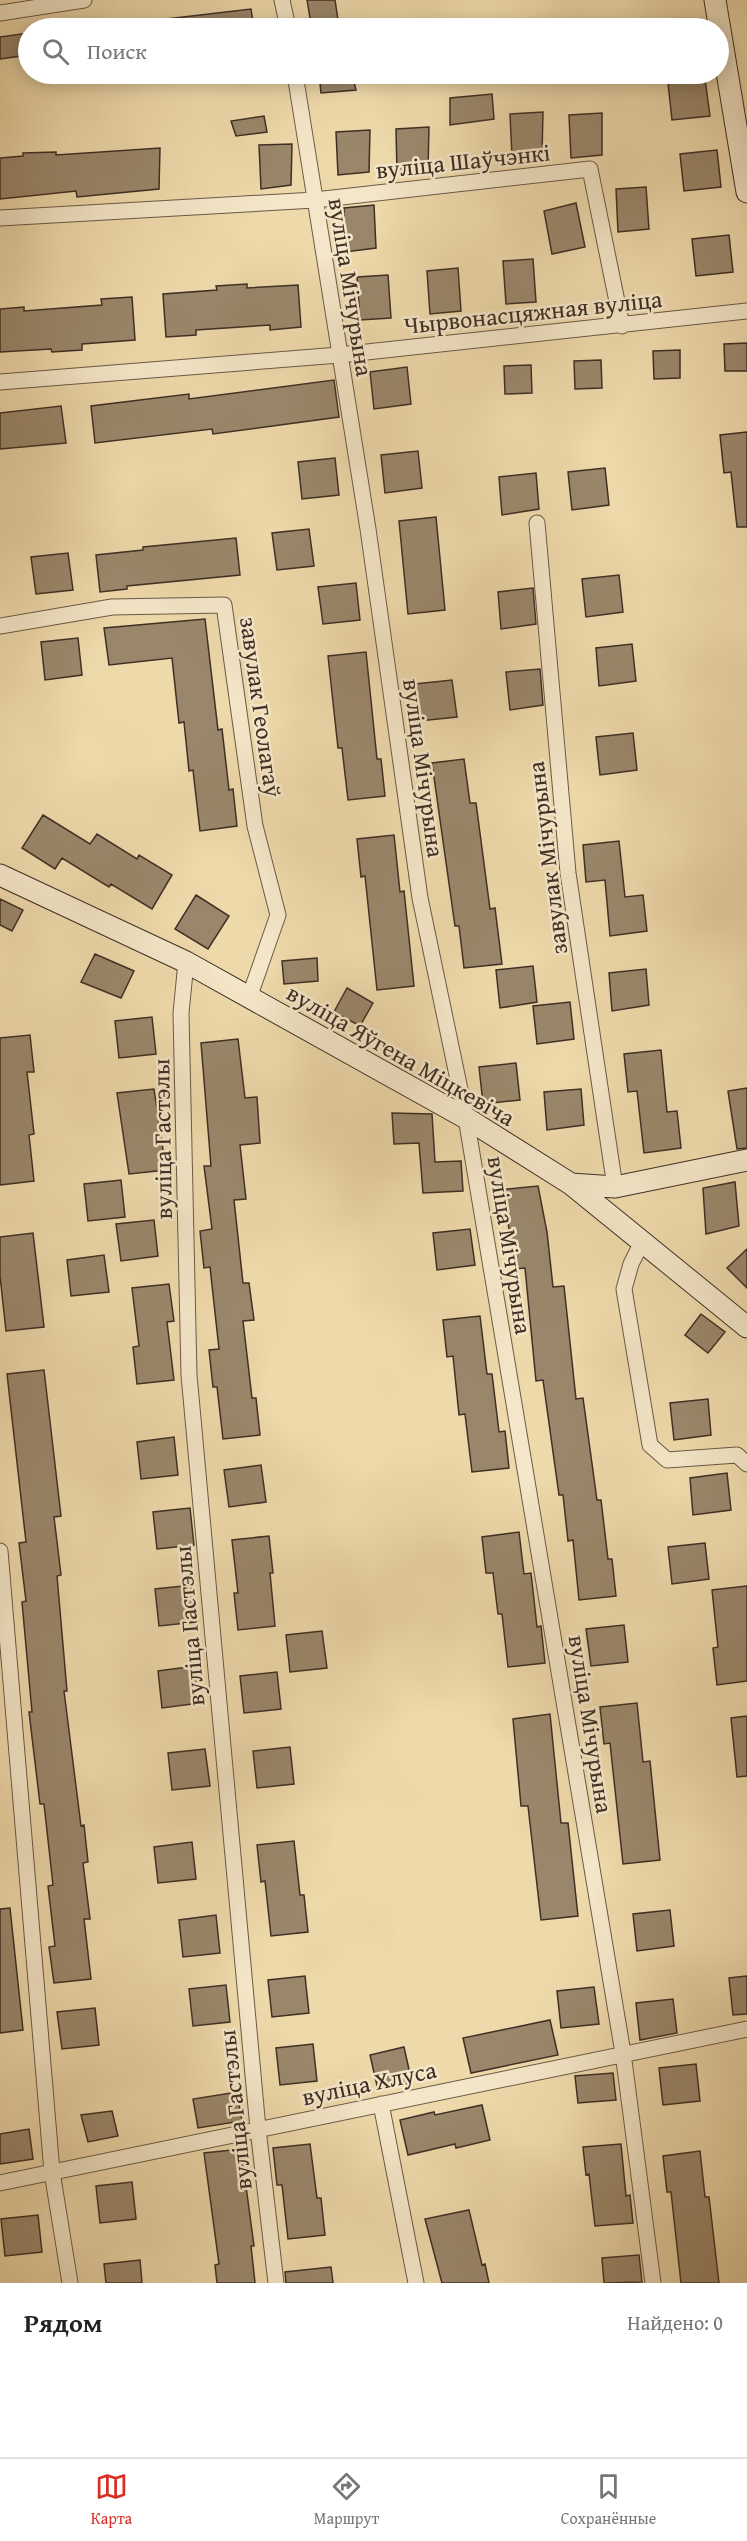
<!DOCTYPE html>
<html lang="ru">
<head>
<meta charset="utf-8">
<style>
  body { margin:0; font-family:"Gentium Book Plus",serif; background:#f2f2f2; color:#222 }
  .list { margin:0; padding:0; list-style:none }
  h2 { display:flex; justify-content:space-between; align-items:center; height:78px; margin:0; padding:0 24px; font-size:26px }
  h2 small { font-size:20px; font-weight:400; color:#767676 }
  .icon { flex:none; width:33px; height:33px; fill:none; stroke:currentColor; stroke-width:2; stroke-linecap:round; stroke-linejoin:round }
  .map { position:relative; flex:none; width:747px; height:2283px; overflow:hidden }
  .search { position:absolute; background:#fff; box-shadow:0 3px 15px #0003; left:18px; right:18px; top:18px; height:66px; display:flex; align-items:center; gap:15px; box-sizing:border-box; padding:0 21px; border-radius:33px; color:#767676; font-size:22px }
  .sheet { height:174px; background:#fff }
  nav { display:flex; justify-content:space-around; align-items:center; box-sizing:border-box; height:84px; border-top:2px solid #e0e0e0; background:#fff; font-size:16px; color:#767676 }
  nav a { display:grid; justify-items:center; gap:3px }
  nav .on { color:#d93025 }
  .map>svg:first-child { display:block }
  .building { fill:#9a876b; stroke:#3f2f25; stroke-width:1.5 }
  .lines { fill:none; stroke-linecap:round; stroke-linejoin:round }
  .street-casing { stroke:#6b5a46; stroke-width:17 }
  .secondary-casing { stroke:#3f2f25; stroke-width:23 }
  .street { stroke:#f4e6c8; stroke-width:15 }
  .secondary { stroke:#f4e6c8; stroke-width:21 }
  .labels { text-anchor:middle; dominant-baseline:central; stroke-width:5; stroke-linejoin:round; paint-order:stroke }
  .street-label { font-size:24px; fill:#3f2f25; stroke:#f4e6c8 }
</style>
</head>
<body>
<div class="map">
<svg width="747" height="2283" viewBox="0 0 747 2283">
  <rect width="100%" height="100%" fill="#eed9ab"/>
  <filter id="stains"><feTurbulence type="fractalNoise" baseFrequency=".00333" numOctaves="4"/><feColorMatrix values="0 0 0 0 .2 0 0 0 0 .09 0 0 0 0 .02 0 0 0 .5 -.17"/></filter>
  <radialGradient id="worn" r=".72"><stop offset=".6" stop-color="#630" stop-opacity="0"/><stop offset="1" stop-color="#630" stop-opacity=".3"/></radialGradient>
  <path class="building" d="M 307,0 L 335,0 L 338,20 L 311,24 Z
    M 251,9 L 254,28 L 158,28 L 158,20 Z
    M 28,33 L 28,55 L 0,59 L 0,37 Z
    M 319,74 L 352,74 L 356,90 L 321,93 Z
    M 705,79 L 710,116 L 672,120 L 668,83 Z
    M 492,94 L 494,119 L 450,125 L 450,98 Z
    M 543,112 L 542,154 L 512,157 L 510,114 Z
    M 602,113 L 602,155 L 571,158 L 569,115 Z
    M 264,116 L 267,132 L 236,136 L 231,121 Z
    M 429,127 L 428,169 L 397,172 L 396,129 Z
    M 370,130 L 369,172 L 338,175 L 336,132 Z
    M 292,144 L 291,185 L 261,189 L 259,145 Z
    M 160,148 L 159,189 L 77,197 L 76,191 L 0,199 L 0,158 L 23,156 L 23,153 L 56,152 L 56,155 Z
    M 717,150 L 721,187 L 684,191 L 680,154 Z
    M 646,187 L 649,229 L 618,232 L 616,189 Z
    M 576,203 L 585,247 L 552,254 L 544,211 Z
    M 374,205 L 376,248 L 345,252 L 344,208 Z
    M 729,235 L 733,272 L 696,276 L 692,239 Z
    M 533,259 L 536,302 L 506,304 L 503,261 Z
    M 458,268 L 461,311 L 430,314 L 427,271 Z
    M 388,275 L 391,318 L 360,320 L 357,277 Z
    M 247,284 L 247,288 L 298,285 L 301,327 L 270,330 L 270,325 L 196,330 L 196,335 L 166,337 L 163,294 L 217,290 L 216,286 Z
    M 132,297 L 135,340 L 82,344 L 82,350 L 52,352 L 51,349 L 0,352 L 0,309 L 24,307 L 24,311 L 102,305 L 101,299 Z
    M 747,343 L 747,371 L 725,371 L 724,344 Z
    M 680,350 L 680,378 L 654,379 L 653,351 Z
    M 601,360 L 602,388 L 575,389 L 574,361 Z
    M 531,365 L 532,393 L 505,394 L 504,366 Z
    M 407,367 L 411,404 L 374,409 L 370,372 Z
    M 334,380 L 339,417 L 213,434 L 212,429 L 95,443 L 91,406 L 189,394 L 189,399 Z
    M 61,406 L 66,443 L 0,449 L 0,413 Z
    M 747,432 L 747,527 L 737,527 L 731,472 L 724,473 L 720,435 Z
    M 418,451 L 422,488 L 385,493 L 381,455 Z
    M 335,458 L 339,495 L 302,499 L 298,462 Z
    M 605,468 L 609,505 L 572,510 L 568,472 Z
    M 536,473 L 539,509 L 502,515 L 499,477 Z
    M 436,517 L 445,610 L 408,614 L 399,521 Z
    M 309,529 L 314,566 L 277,570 L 272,533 Z
    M 236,538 L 240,575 L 127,586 L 127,589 L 100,592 L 96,555 L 143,550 L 143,547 Z
    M 68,553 L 73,590 L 36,594 L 31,557 Z
    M 619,575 L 623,612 L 586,617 L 582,579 Z
    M 356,583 L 360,620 L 323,624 L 318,587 Z
    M 533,588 L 536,624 L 501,629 L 498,592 Z
    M 205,619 L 218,730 L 222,729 L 229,790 L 233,789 L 237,826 L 200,831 L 193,770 L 189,771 L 184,722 L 179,723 L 172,658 L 109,665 L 104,628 Z
    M 78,638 L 82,675 L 45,680 L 41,642 Z
    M 632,644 L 636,681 L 599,686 L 596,648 Z
    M 366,652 L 377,759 L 381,759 L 385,796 L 348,800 L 342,748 L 338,748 L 328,656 Z
    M 540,669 L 543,705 L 510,710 L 506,672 Z
    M 452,680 L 457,717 L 419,721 L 415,684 Z
    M 633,733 L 637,770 L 600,775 L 596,737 Z
    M 464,759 L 470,803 L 476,803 L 490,909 L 495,908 L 502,964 L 464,968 L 459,926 L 455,926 L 432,763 Z
    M 43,815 L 90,844 L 97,834 L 137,859 L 139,855 L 172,875 L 152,909 L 111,884 L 109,887 L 62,858 L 55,869 L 22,848 Z
    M 394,835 L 400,892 L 404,891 L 414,986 L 377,990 L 365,876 L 361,877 L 357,839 Z
    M 619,841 L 625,897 L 643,895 L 647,931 L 610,936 L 605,880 L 586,882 L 583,845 Z
    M 196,895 L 229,916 L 208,949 L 175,929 Z
    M 0,899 L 23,910 L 12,931 L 0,925 Z
    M 95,954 L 134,971 L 121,998 L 81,982 Z
    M 317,958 L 318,981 L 284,984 L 282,961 Z
    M 533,966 L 537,1002 L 500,1008 L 496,970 Z
    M 646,969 L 649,1005 L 612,1011 L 609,973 Z
    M 347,988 L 373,1003 L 360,1026 L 334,1012 Z
    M 570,1002 L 574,1039 L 537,1044 L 533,1006 Z
    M 152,1017 L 156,1054 L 119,1058 L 115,1021 Z
    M 30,1035 L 34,1072 L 27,1072 L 34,1134 L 29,1135 L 34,1181 L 0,1185 L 0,1038 Z
    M 238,1039 L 245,1098 L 257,1097 L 260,1143 L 240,1145 L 246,1199 L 234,1200 L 243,1283 L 249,1283 L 254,1320 L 243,1321 L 252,1398 L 256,1398 L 260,1435 L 223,1439 L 217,1387 L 213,1387 L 209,1350 L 219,1349 L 210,1267 L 204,1268 L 200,1231 L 212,1229 L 204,1166 L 211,1166 L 201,1043 Z
    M 661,1050 L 667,1112 L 677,1111 L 681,1148 L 644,1153 L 637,1091 L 628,1092 L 624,1054 Z
    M 516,1063 L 520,1100 L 483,1104 L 479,1067 Z
    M 747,1088 L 747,1148 L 737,1149 L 728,1091 Z
    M 154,1089 L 166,1170 L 129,1174 L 117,1093 Z
    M 581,1089 L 584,1125 L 547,1130 L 544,1092 Z
    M 392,1113 L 432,1114 L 435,1162 L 461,1161 L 463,1191 L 423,1193 L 419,1143 L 394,1144 Z
    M 121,1180 L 125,1217 L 88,1221 L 84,1184 Z
    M 735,1182 L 739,1226 L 706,1234 L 703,1188 Z
    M 538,1186 L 547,1232 L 553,1287 L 564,1286 L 576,1399 L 583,1398 L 597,1500 L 601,1500 L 608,1559 L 612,1559 L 616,1596 L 579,1600 L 573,1540 L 568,1541 L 563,1495 L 559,1495 L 543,1380 L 536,1381 L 525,1268 L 514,1269 L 508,1222 L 505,1223 L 499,1190 Z
    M 154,1220 L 158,1256 L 121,1261 L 116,1224 Z
    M 470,1229 L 475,1265 L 437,1270 L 433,1233 Z
    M 33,1233 L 44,1327 L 6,1331 L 0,1276 L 0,1237 Z
    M 747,1249 L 747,1288 L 727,1268 Z
    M 104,1255 L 109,1292 L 71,1296 L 67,1260 Z
    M 169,1284 L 174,1321 L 167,1322 L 174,1380 L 137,1384 L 133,1347 L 139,1346 L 132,1288 Z
    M 701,1314 L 725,1332 L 708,1353 L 685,1335 Z
    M 480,1316 L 487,1374 L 492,1374 L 499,1432 L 505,1431 L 509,1468 L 472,1472 L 465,1414 L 459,1415 L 453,1356 L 447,1357 L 443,1320 Z
    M 44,1370 L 61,1516 L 54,1517 L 61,1575 L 57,1576 L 67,1691 L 64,1691 L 81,1826 L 84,1825 L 88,1862 L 83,1863 L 90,1919 L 84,1919 L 91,1979 L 54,1983 L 49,1947 L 55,1946 L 48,1886 L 53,1885 L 44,1804 L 40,1804 L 29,1712 L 32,1712 L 22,1602 L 26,1601 L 19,1543 L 26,1542 L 7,1374 Z
    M 708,1399 L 711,1435 L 674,1440 L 670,1403 Z
    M 174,1437 L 178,1475 L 141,1479 L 137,1442 Z
    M 261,1465 L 266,1502 L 229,1507 L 224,1470 Z
    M 727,1473 L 731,1510 L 693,1515 L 690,1478 Z
    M 190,1508 L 194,1545 L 157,1549 L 153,1512 Z
    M 519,1532 L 524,1574 L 531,1573 L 537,1627 L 541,1626 L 545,1663 L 508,1667 L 502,1614 L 498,1614 L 493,1573 L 486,1573 L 482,1537 Z
    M 269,1536 L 273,1573 L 270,1573 L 275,1626 L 238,1630 L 234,1593 L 238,1593 L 232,1540 Z
    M 705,1543 L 709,1579 L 672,1584 L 668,1547 Z
    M 192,1585 L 196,1622 L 159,1626 L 155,1589 Z
    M 747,1586 L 747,1681 L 717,1685 L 713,1648 L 718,1647 L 712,1590 Z
    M 624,1625 L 628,1662 L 591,1666 L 586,1629 Z
    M 322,1631 L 327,1668 L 290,1672 L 286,1635 Z
    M 195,1666 L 199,1703 L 162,1708 L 158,1671 Z
    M 277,1672 L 281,1709 L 244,1713 L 240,1676 Z
    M 637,1703 L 643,1762 L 650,1761 L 660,1860 L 623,1864 L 610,1743 L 604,1744 L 600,1707 Z
    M 550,1714 L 561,1823 L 568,1823 L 578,1916 L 541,1920 L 528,1806 L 521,1806 L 513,1719 Z
    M 747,1716 L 747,1776 L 737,1777 L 731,1718 Z
    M 290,1747 L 294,1784 L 257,1788 L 253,1751 Z
    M 205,1749 L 210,1786 L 172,1790 L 168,1753 Z
    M 294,1841 L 300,1895 L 304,1895 L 308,1932 L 271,1936 L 265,1881 L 261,1882 L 257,1845 Z
    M 192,1842 L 196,1879 L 158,1883 L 154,1847 Z
    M 10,1908 L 23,2030 L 0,2033 L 0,1909 Z
    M 670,1910 L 674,1946 L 637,1951 L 633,1914 Z
    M 216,1915 L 220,1953 L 183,1957 L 179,1920 Z
    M 305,1976 L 309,2013 L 272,2017 L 268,1980 Z
    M 747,1976 L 747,2014 L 733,2015 L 729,1978 Z
    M 226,1985 L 230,2022 L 193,2026 L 189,1989 Z
    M 594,1987 L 599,2024 L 561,2028 L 557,1991 Z
    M 673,1999 L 677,2033 L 640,2040 L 636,2003 Z
    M 95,2008 L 99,2045 L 62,2049 L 57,2012 Z
    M 550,2020 L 558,2055 L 471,2073 L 463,2038 Z
    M 313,2044 L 317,2081 L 280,2085 L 276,2048 Z
    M 404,2047 L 412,2083 L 378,2090 L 370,2055 Z
    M 696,2064 L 700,2101 L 663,2105 L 659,2068 Z
    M 613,2073 L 616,2100 L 578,2103 L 575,2076 Z
    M 237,2092 L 242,2121 L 198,2128 L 193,2099 Z
    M 482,2105 L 490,2140 L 456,2148 L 455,2144 L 408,2155 L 400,2120 L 434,2112 L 435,2115 Z
    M 112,2111 L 118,2136 L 88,2142 L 81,2115 Z
    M 29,2129 L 33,2159 L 0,2164 L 0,2134 Z
    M 310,2144 L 317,2198 L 321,2198 L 325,2235 L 288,2239 L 282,2185 L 277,2185 L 273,2148 Z
    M 621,2144 L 626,2196 L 630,2195 L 633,2223 L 595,2226 L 589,2174 L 586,2175 L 583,2147 Z
    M 241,2149 L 254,2246 L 251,2246 L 255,2283 L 217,2283 L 215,2265 L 219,2264 L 204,2153 Z
    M 700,2151 L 705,2197 L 709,2197 L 719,2283 L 681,2283 L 671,2192 L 667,2192 L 663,2156 Z
    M 132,2182 L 136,2219 L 100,2223 L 96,2186 Z
    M 469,2210 L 482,2265 L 485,2264 L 489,2283 L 442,2283 L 425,2219 Z
    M 38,2215 L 42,2252 L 5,2256 L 1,2219 Z
    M 639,2255 L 642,2282 L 604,2283 L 602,2258 Z
    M 140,2260 L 142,2283 L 106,2283 L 104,2264 Z
    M 331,2267 L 333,2283 L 286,2283 L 285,2272 Z"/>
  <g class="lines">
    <g class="street-casing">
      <path id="street" d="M 282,0 L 288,28
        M 0,13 L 84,0
        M 295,74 L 368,529 L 420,898 L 466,1118 L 623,2053 L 653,2283
        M 0,218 L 315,200 L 590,169 L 622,326
        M 0,382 L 339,355 L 747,311
        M 537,523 L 568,873 L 615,1187
        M 0,626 L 112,607 L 224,605 L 255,826 L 278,915 L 249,998
        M 186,962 L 181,1013 L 189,1375 L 258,2129 L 276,2283
        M 642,1242 L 631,1264 L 624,1289 L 650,1445 L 667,1460 L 737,1455 L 747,1464
        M 0,1551 L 52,2172 L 70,2283
        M 381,2104 L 416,2283
        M 0,2183 L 747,2029"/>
    </g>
    <g class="secondary-casing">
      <path id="secondary" d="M 715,0 L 747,192
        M 0,875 L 186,962 L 466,1118 L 571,1184 L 747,1327
        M 571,1184 L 615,1187 L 747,1160"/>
    </g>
    <use href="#street" class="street"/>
    <use href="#secondary" class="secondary"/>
  </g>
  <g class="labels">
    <g class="street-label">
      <text transform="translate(463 161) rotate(-6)">вуліца Шаўчэнкі</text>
      <text transform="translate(351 287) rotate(81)">вуліца Мічурына</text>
      <text transform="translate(533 312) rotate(-6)">Чырвонасцяжная вуліца</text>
      <text transform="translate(261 707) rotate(82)">завулак Геолагаў</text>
      <text transform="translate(424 768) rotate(82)">вуліца Мічурына</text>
      <text transform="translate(547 858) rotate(-97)">завулак Мічурына</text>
      <text transform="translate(401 1055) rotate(30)">вуліца Яўгена Міцкевіча</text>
      <text transform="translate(162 1139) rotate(-91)">вуліца Гастэлы</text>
      <text transform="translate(510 1245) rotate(81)">вуліца Мічурына</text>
      <text transform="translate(189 1626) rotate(-95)">вуліца Гастэлы</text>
      <text transform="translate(591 1724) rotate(81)">вуліца Мічурына</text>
      <text transform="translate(369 2083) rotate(-12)">вуліца Хлуса</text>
      <text transform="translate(235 2110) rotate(-96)">вуліца Гастэлы</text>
    </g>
  </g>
  <rect width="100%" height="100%" filter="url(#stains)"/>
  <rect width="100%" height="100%" fill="url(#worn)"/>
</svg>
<div class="search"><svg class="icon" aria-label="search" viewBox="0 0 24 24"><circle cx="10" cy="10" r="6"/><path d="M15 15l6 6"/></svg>Поиск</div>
</div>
<section class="sheet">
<h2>Рядом<small>Найдено: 0</small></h2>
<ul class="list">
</ul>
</section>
<nav>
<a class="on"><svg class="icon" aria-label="map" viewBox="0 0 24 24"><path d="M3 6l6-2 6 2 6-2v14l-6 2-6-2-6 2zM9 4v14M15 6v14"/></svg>Карта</a>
<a><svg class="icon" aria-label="directions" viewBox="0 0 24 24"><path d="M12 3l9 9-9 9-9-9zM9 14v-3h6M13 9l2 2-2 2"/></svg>Маршрут</a>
<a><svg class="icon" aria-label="saved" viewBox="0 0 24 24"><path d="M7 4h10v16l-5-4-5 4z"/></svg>Сохранённые</a>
</nav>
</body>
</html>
